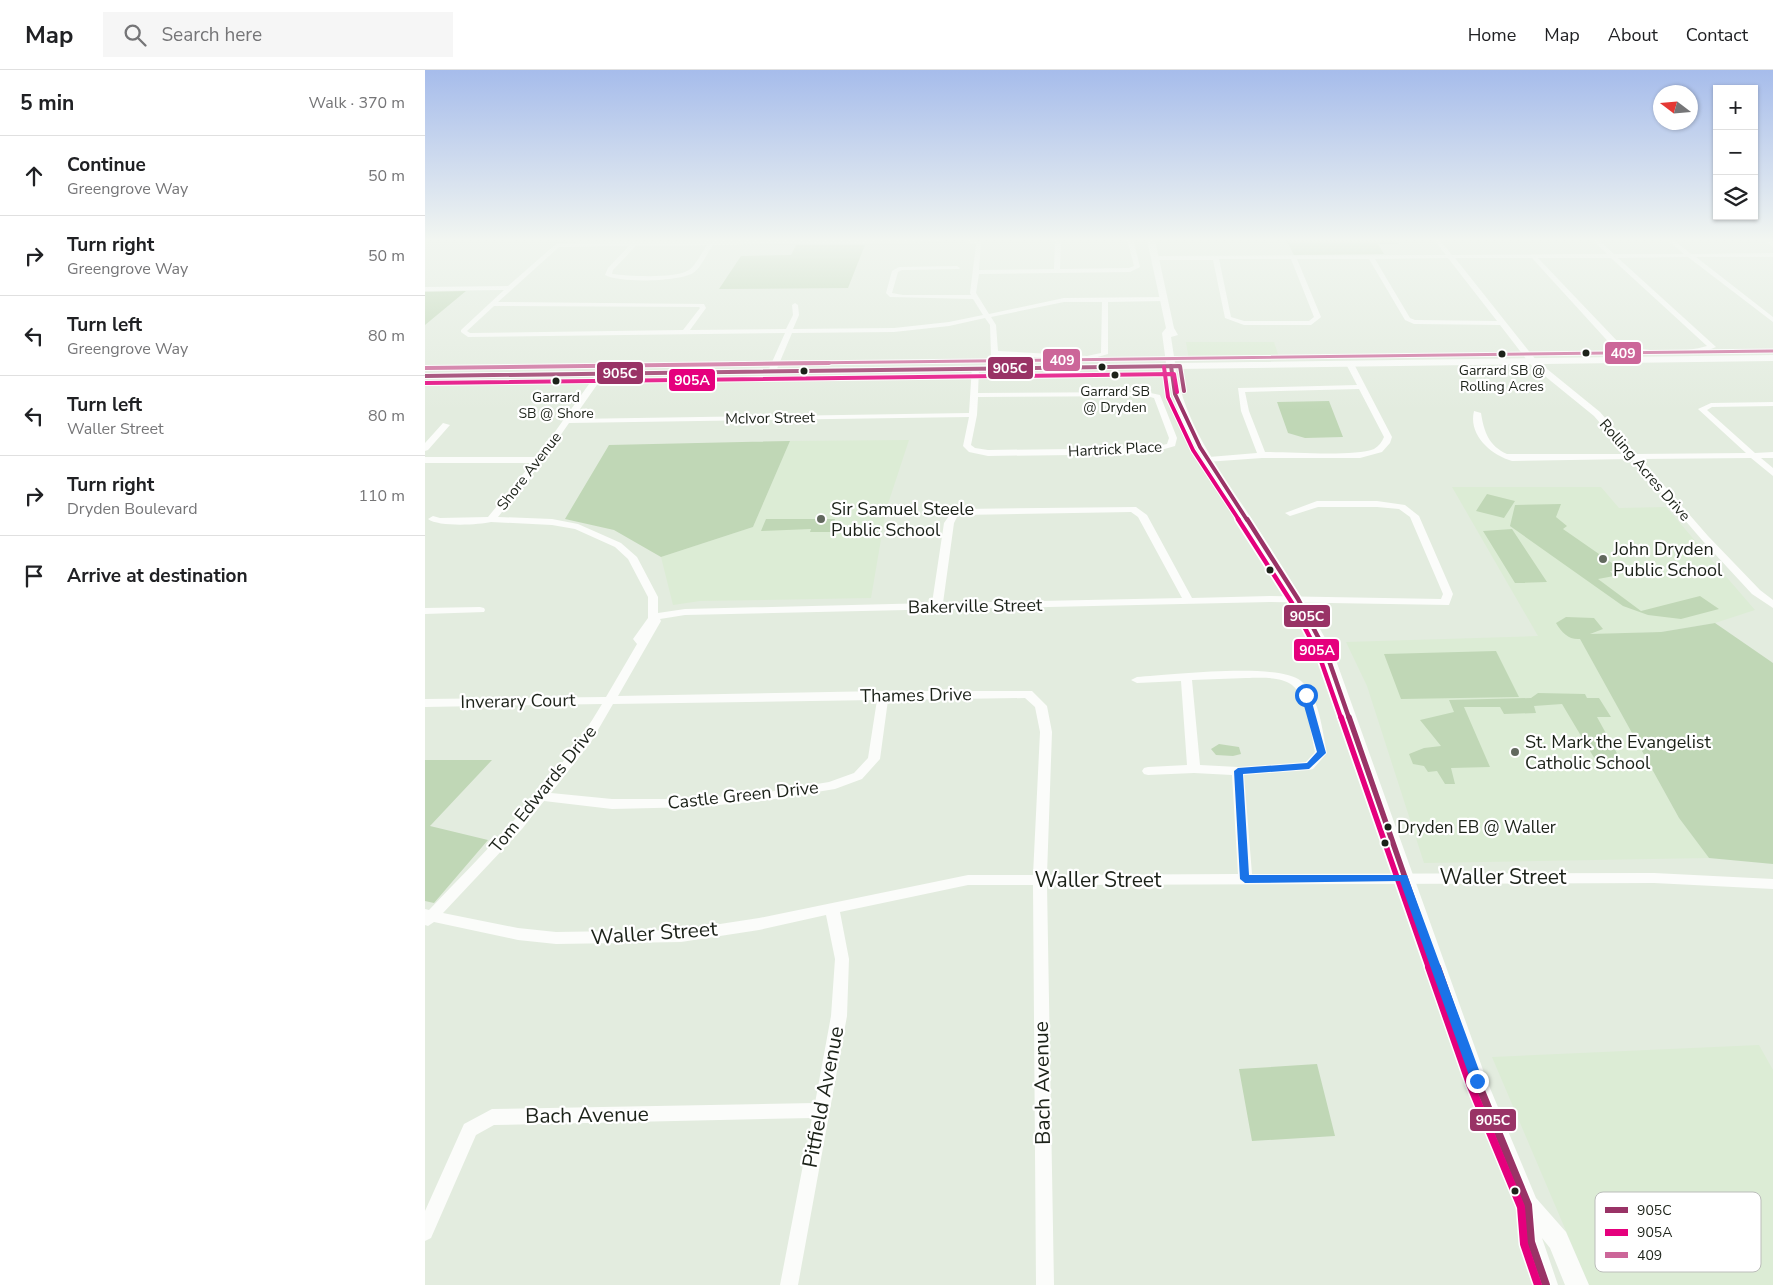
<!DOCTYPE html>
<html lang="en">
<head>
<meta charset="utf-8">
<style>
  body { margin:0; font-family:"Nunito Sans",sans-serif; background:#f6f6f6; color:#202124 }
  .controls { position:absolute; right:15px; top:15px; display:grid; overflow:hidden; border-radius:0px; box-shadow:0 1px 4px #0004 }
  .controls button { width:45px; height:45px; display:grid; place-items:center; padding:0; border:0; border-bottom:1px solid #e0e0e0; background:#fff; color:#202124; font:25px sans-serif }
  .compass { position:absolute; left:1228px; top:15px; width:45px; height:45px; border-radius:50%; background:#fff; box-shadow:0 1px 4px #0004; rotate:286deg }
  .stop { position:absolute; width:15px; height:15px; margin:-11px; border:4px solid #1a73e8; border-radius:50%; background:#fff }
  .stop.end { background:#1a73e8; border-color:#fff; box-shadow:0 1px 5px #0008 }
  .list { margin:0; padding:0; list-style:none }
  h2 { display:flex; justify-content:space-between; align-items:center; height:65px; margin:0; padding:0 20px; font-size:21px }
  h2 small { font-size:16px; font-weight:400; color:#757577 }
  .list li { display:grid; grid-template-columns:32px 1fr auto; gap:15px; align-items:center; box-sizing:border-box; height:80px; padding:0 20px; border-top:1px solid #e0e0e0 }
  .list b { display:block; font-size:19px; white-space:nowrap }
  .list p { margin:0; font-size:16px; white-space:nowrap; color:#757577 }
  .list em { font-size:16px; font-style:normal; color:#757577 }
  .icon { flex:none; width:28px; height:28px; fill:none; stroke:currentColor; stroke-width:2; stroke-linecap:round; stroke-linejoin:round }
  .map { position:relative; flex:none; width:1348px; height:1215px; overflow:hidden }
  header { display:flex; align-items:center; gap:30px; box-sizing:border-box; height:70px; padding:0 25px; background:#fff; border-bottom:1px solid #e0e0e0 }
  header strong { font-size:24px }
  nav { display:flex; gap:28px; margin-inline-start:auto; font-size:18px }
  .search { width:350px; height:45px; background:#f6f6f6; display:flex; align-items:center; gap:12px; box-sizing:border-box; padding:0 18px; border-radius:0px; color:#757577; font-size:19px }
  main { display:flex }
  aside { flex:1; background:#fff }
  .map>svg:first-child { display:block }
  .built { fill:#dcecd5 }
  .green { fill:#c0d7b6 }
  .lines { fill:none; stroke-linecap:round; stroke-linejoin:round }
  .minor { fill:#fbfcfa; fill-rule:evenodd }
  .tertiary { fill:#fbfcfa; fill-rule:evenodd }
  .bus-1-far3-casing { stroke:#fff; stroke-width:6 }
  .bus-1-far2-casing { stroke:#fff; stroke-width:8 }
  .bus-1-far1-casing { stroke:#fff; stroke-width:9 }
  .bus-1-casing { stroke:#fff; stroke-width:11 }
  .bus-2-far3-casing { stroke:#fff; stroke-width:6 }
  .bus-2-far2-casing { stroke:#fff; stroke-width:8 }
  .bus-2-far1-casing { stroke:#fff; stroke-width:9 }
  .bus-2-casing { stroke:#fff; stroke-width:11 }
  .bus-3-far1-casing { stroke:#fff; stroke-width:5 }
  .bus-3-casing { stroke:#fff; stroke-width:6 }
  .bus-1-far3 { stroke:#936; stroke-width:4 }
  .bus-1-far2 { stroke:#936; stroke-width:4.5 }
  .bus-1-far1 { stroke:#936; stroke-width:5.5 }
  .bus-1 { stroke:#936; stroke-width:8 }
  .bus-2-far3 { stroke:#e5007d; stroke-width:4 }
  .bus-2-far2 { stroke:#e5007d; stroke-width:4.5 }
  .bus-2-far1 { stroke:#e5007d; stroke-width:5.5 }
  .bus-2 { stroke:#e5007d; stroke-width:8 }
  .bus-3-far1 { stroke:#c69; stroke-width:3 }
  .bus-3 { stroke:#c69; stroke-width:4 }
  .route { fill:#1a73e8 }
  .bus-dot { fill:#1c2219; stroke:#fff; stroke-width:2 }
  .poi-dot { fill:#62695e; stroke:#fff; stroke-width:2 }
  .labels { text-anchor:middle; dominant-baseline:central; stroke-width:4.5; stroke-linejoin:round; paint-order:stroke }
  .far-bus-label { font-size:14px; fill:#1c2219; stroke:#fff }
  .far-street-label { font-size:15px; fill:#1c2219; stroke:#fff }
  .bus-label { font-size:17px; fill:#1c2219; stroke:#fff; text-anchor:start }
  .poi-label { font-size:18px; fill:#1c2219; stroke:#fff; text-anchor:start }
  .street-label { font-size:18px; fill:#1c2219; stroke:#fff }
  .near-street-label { font-size:21px; fill:#1c2219; stroke:#fff }
  .key { fill:#fff; stroke:#bbbdba; stroke-width:1 }
  .key-label { font-size:14px; fill:#1c2219 }
  .line-badge { stroke:#fff; stroke-width:2 }
  .badge-label { font-size:14px; text-anchor:middle; font-weight:bold; fill:#fff }
</style>
</head>
<body>
<header>
<strong>Map</strong>
<div class="search"><svg class="icon" aria-label="search" viewBox="0 0 24 24"><circle cx="10" cy="10" r="6"/><path d="M15 15l6 6"/></svg>Search here</div>
<nav><a>Home</a><a>Map</a><a>About</a><a>Contact</a></nav>
</header>
<main>
<aside>
<h2>5 min<small>Walk · 370 m</small></h2>
<ul class="list">
<li><svg class="icon" aria-label="ahead" viewBox="0 0 24 24"><path d="M12 20V5M6 11l6-6 6 6"/></svg><div><b>Continue</b><p>Greengrove Way</p></div><em>50 m</em></li>
<li><svg class="icon" aria-label="right" viewBox="0 0 24 24"><path d="M7 20v-9h11M14 6l5 5-5 5"/></svg><div><b>Turn right</b><p>Greengrove Way</p></div><em>50 m</em></li>
<li><svg class="icon" aria-label="left" viewBox="0 0 24 24"><path d="M17 20v-9H6M10 6l-5 5 5 5"/></svg><div><b>Turn left</b><p>Greengrove Way</p></div><em>80 m</em></li>
<li><svg class="icon" aria-label="left" viewBox="0 0 24 24"><path d="M17 20v-9H6M10 6l-5 5 5 5"/></svg><div><b>Turn left</b><p>Waller Street</p></div><em>80 m</em></li>
<li><svg class="icon" aria-label="right" viewBox="0 0 24 24"><path d="M7 20v-9h11M14 6l5 5-5 5"/></svg><div><b>Turn right</b><p>Dryden Boulevard</p></div><em>110 m</em></li>
<li><svg class="icon" aria-label="arrive" viewBox="0 0 24 24"><path d="M6 21V4h12l-3 4 3 4H6"/></svg><div><b>Arrive at destination</b></div></li>
</ul>
</aside>
<div class="map">
<svg width="1348" height="1215" viewBox="0 0 1348 1215">
  <rect width="100%" height="100%" fill="#e3ecdf"/>
  <path class="built" d="M 761,272 L 849,272 L 855,290 L 764,290 Z
    M 484,370 L 461,440 L 446,528 L 275,531 L 248,535 L 236,487 L 328,457 L 365,371 Z
    M 1027,417 L 1176,417 L 1194,438 L 1241,437 L 1330,540 L 1290,553 L 1236,562 L 1153,565 L 1254,748 L 1284,788 L 999,793 L 942,616 L 921,572 L 1113,566 Z
    M 1334,975 L 1348,1000 L 1348,1215 L 1164,1215 L 1067,987 Z"/>
  <path class="green" d="M 861,170 L 971,170 L 974,174 L 953,174 L 959,184 L 869,185 Z
    M 371,175 L 440,175 L 423,218 L 294,219 L 316,186 L 366,185 Z
    M 41,221 L 0,255 L 0,222 Z
    M 904,331 L 918,367 L 880,368 L 863,363 L 852,332 Z
    M 365,371 L 328,457 L 236,487 L 189,460 L 140,449 L 184,375 Z
    M 1062,424 L 1090,431 L 1079,448 L 1051,441 Z
    M 1136,434 L 1131,447 L 1142,456 L 1138,459 L 1197,500 L 1185,501 L 1189,506 L 1173,509 L 1216,541 L 1275,526 L 1294,539 L 1256,549 L 1223,545 L 1198,536 L 1085,456 L 1090,435 Z
    M 341,449 L 410,449 L 406,462 L 385,462 L 386,459 L 336,461 Z
    M 1087,459 L 1122,512 L 1090,513 L 1058,461 Z
    M 1141,547 L 1169,548 L 1178,559 L 1165,564 L 1236,562 L 1290,553 L 1348,593 L 1348,794 L 1284,788 L 1254,748 L 1155,569 C 1144,570 1137,563 1131,553 Z
    M 1071,581 L 1094,627 L 976,629 L 959,584 Z
    M 1113,623 L 1160,624 L 1162,628 L 1174,628 L 1186,647 L 1172,647 L 1199,696 L 1174,696 L 1137,634 L 1109,636 L 1111,643 L 1079,644 L 1075,637 L 1039,637 L 1065,697 L 1026,698 L 1030,714 L 1020,714 L 1012,701 L 1003,702 L 999,696 L 988,694 L 984,684 L 999,678 L 1016,676 L 995,650 L 1029,642 L 1024,630 L 1106,628 Z
    M 794,674 L 814,677 L 816,684 L 808,686 L 791,685 L 786,679 Z
    M 0,690 L 67,690 L 5,756 L 63,770 L 9,833 L 0,831 Z
    M 892,994 L 910,1066 L 827,1071 L 814,999 Z"/>
  <g class="lines">
    <path class="minor" d="M 287,170 L 518,170 L 515,172 L 288,175 C 282,183 276,198 268,203 C 253,212 194,213 180,205 L 183,198 L 204,176 L 134,177 L 73,232 L 279,234 L 281,238 L 265,260 L 361,259 L 368,245 L 367,235 L 370,233 L 373,235 L 374,245 L 368,259 L 469,258 L 524,252 L 558,245 L 548,229 L 465,227 L 461,223 L 467,201 L 474,197 L 532,196 L 535,198 L 534,199 L 477,200 L 473,202 L 467,223 L 478,225 L 546,225 L 545,223 L 551,175 L 537,170 L 552,170 L 556,172 L 554,200 L 629,199 L 630,170 L 636,170 L 635,199 L 704,198 L 709,196 L 703,173 L 700,170 L 707,170 L 709,172 L 715,197 L 705,202 L 554,204 L 551,223 L 564,244 L 639,228 L 739,227 L 742,229 L 739,231 L 683,232 L 683,284 L 662,290 L 566,285 L 565,255 L 560,248 L 524,256 L 469,262 L 367,263 L 351,301 L 347,303 L 343,301 L 360,263 L 43,267 L 36,262 L 36,260 L 79,220 L 0,221 L 0,217 L 83,216 L 132,173 ZM 282,175 C 277,182 271,195 264,200 C 251,209 202,206 187,204 L 188,200 L 211,176 ZM 639,232 L 677,232 L 676,283 L 662,286 L 573,281 L 571,255 L 566,247 ZM 69,236 L 274,237 L 275,238 L 258,260 L 45,263 L 42,261 Z
      M 1009,170 L 1015,170 L 1027,185 L 1182,184 L 1167,170 L 1174,170 L 1189,184 L 1259,184 L 1242,170 L 1249,170 L 1266,184 L 1348,183 L 1348,187 L 1271,187 L 1348,247 L 1348,252 L 1263,187 L 1193,188 L 1291,277 L 1281,281 L 1267,283 L 1240,284 L 1212,282 L 1189,278 L 1107,188 L 1030,188 L 1111,290 L 1175,342 L 1211,384 L 1321,383 L 1273,339 L 1286,333 L 1348,332 L 1348,336 L 1287,337 L 1282,340 L 1330,383 L 1348,382 L 1348,388 L 1336,388 L 1348,398 L 1348,406 L 1326,388 L 1216,389 L 1283,466 L 1335,520 L 1348,530 L 1348,538 L 1327,524 L 1277,470 L 1207,389 L 1087,391 C 1066,385 1043,365 1049,341 L 1056,343 C 1059,362 1064,376 1082,384 L 1202,384 L 1169,346 L 1105,294 L 1075,255 L 989,254 L 980,250 L 944,189 L 872,189 L 896,247 L 895,248 L 886,255 L 819,255 L 800,248 L 788,190 L 731,190 L 728,188 L 731,186 L 1021,185 ZM 1023,188 L 1072,251 L 990,250 L 985,248 L 950,189 ZM 1113,188 L 1186,188 L 1282,276 C 1256,284 1221,282 1195,274 ZM 794,189 L 866,189 L 889,247 L 884,251 L 819,251 L 806,247 Z
      M 1338,170 L 1345,170 L 1348,172 L 1348,177 Z
      M 922,292 L 929,294 L 967,367 L 965,373 L 957,382 L 935,388 L 837,388 L 781,392 L 780,390 L 784,387 L 832,383 L 816,341 L 813,318 L 932,315 L 921,294 ZM 934,319 L 959,367 C 957,372 954,376 949,379 C 929,387 865,382 840,382 L 824,341 L 820,322 Z
      M 547,296 L 554,298 L 553,323 L 721,322 L 735,325 L 752,368 L 750,376 L 722,384 L 563,386 L 544,382 L 538,376 L 544,347 L 144,353 L 117,392 L 73,447 L 127,449 L 153,454 L 196,473 L 212,487 L 233,527 L 233,543 L 260,539 L 507,533 L 519,453 L 526,443 L 536,439 L 711,437 L 722,445 L 767,528 L 845,526 L 1016,529 L 1018,524 L 985,447 L 974,439 L 952,437 L 893,437 L 865,446 L 860,443 L 892,431 L 952,431 L 980,435 L 994,446 L 1028,524 L 1024,535 L 845,532 L 260,545 L 235,549 L 236,551 L 193,626 L 458,621 L 607,621 L 622,636 L 627,662 L 622,805 L 813,804 L 807,705 L 769,703 L 723,705 L 719,704 L 717,701 L 719,698 L 723,697 L 762,695 L 756,611 L 712,613 L 706,610 L 712,607 C 744,605 854,592 876,611 C 895,627 897,661 902,683 L 888,699 L 884,700 L 819,705 L 827,804 L 1229,803 L 1348,809 L 1348,819 L 1229,813 L 622,815 L 629,1215 L 611,1215 L 608,815 L 543,815 L 415,842 L 424,889 L 422,946 L 373,1215 L 355,1215 L 387,1048 L 69,1055 L 51,1065 L 6,1168 L 0,1171 L 0,1141 L 39,1054 L 67,1039 L 390,1033 L 406,946 L 410,889 L 401,845 L 334,860 L 256,872 L 131,874 L 93,870 L 9,852 L 3,856 L 0,855 L 0,839 L 4,840 C 66,775 131,712 177,634 L 0,637 L 0,629 L 181,627 L 212,574 L 208,569 L 223,548 L 223,527 L 203,489 L 190,477 L 150,459 L 127,455 L 66,452 C 53,455 13,457 3,449 L 8,446 L 15,448 L 63,447 L 107,393 L 0,393 L 0,387 L 112,387 L 174,300 L 177,300 L 181,302 L 148,349 L 544,343 ZM 721,326 L 729,328 L 744,368 L 742,374 L 722,378 L 563,380 L 550,378 L 546,375 L 552,345 L 553,327 ZM 706,442 L 713,447 L 757,528 L 518,533 L 529,453 L 532,447 L 537,445 ZM 821,608 C 834,608 856,606 867,615 C 882,626 886,665 890,682 L 881,692 L 813,697 L 775,695 L 767,610 ZM 600,628 L 610,637 L 615,662 L 608,805 L 543,805 L 334,848 L 256,860 L 131,862 L 93,858 L 18,843 L 97,759 L 119,731 L 187,739 L 271,737 L 337,731 L 410,719 L 437,709 L 455,689 L 463,630 ZM 452,630 L 443,688 L 429,703 L 404,712 L 337,723 L 271,729 L 187,729 L 126,723 L 166,672 L 188,634 Z
      M 18,353 L 25,355 L 3,380 L 0,381 L 0,373 Z
      M 55,537 L 59,538 L 60,540 L 59,542 L 0,544 L 0,538 Z"/>
    <path class="tertiary" d="M 722,170 L 730,170 L 749,258 L 753,265 L 746,267 L 750,293 L 1348,285 L 1348,291 L 751,299 C 760,356 797,403 828,451 C 856,494 883,537 908,582 L 1062,1011 L 1111,1128 L 1141,1162 L 1164,1215 L 1140,1215 L 1125,1178 L 1117,1168 L 1133,1215 L 1109,1215 L 1095,1172 L 1092,1135 L 1042,1011 L 894,582 C 871,537 844,494 817,451 C 787,403 750,356 742,299 L 0,309 L 0,303 L 741,293 L 737,263 L 741,258 Z"/>
    <g class="bus-1-far3-casing">
      <path id="bus-1-far3" d="M 746,296 L 750,324 L 775,377 L 822,450
        M 0,306 L 755,296 L 759,321"/>
    </g>
    <g class="bus-1-far2-casing">
      <path id="bus-1-far2" d="M 822,449 L 873,529 L 901,582 L 924,648"/>
    </g>
    <g class="bus-1-far1-casing">
      <path id="bus-1-far1" d="M 924,647 L 1012,899"/>
    </g>
    <g class="bus-1-casing">
      <path id="bus-1" d="M 1012,897 L 1052,1011 L 1103,1135 L 1106,1172 L 1121,1215"/>
    </g>
    <g class="bus-2-far3-casing">
      <path id="bus-2-far3" d="M 739,297 L 743,327 L 768,380 L 814,450
        M 0,313 L 749,304 L 752,322"/>
    </g>
    <g class="bus-2-far2-casing">
      <path id="bus-2-far2" d="M 813,449 L 867,533 L 894,585 L 916,648"/>
    </g>
    <g class="bus-2-far1-casing">
      <path id="bus-2-far1" d="M 916,647 L 1004,899"/>
    </g>
    <g class="bus-2-casing">
      <path id="bus-2" d="M 1004,897 L 1045,1014 L 1096,1137 L 1099,1174 L 1113,1215"/>
    </g>
    <g class="bus-3-far1-casing">
      <path id="bus-3-far1" d="M 305,294 L 1348,281"/>
    </g>
    <g class="bus-3-casing">
      <path id="bus-3" d="M 0,298 L 404,293"/>
    </g>
    <use href="#bus-1-far3" class="bus-1-far3"/>
    <use href="#bus-1-far2" class="bus-1-far2"/>
    <use href="#bus-1-far1" class="bus-1-far1"/>
    <use href="#bus-1" class="bus-1"/>
    <use href="#bus-2-far3" class="bus-2-far3"/>
    <use href="#bus-2-far2" class="bus-2-far2"/>
    <use href="#bus-2-far1" class="bus-2-far1"/>
    <use href="#bus-2" class="bus-2"/>
    <use href="#bus-3-far1" class="bus-3-far1"/>
    <use href="#bus-3" class="bus-3"/>
  </g>
  <linearGradient id="sky" x2="0" y2="1"><stop stop-color="#a6bceb"/><stop offset="0.5" stop-color="#f2f6f1"/><stop offset="1" stop-color="#f2f6f1" stop-opacity="0"/></linearGradient>
  <rect width="1348" height="340" fill="url(#sky)"/>
  <path class="route" d="M 881,622 L 885,625 L 901,683 L 884,699 L 818,704 L 824,805 L 982,805 L 1058,1011 L 1057,1015 L 1048,1015 L 1046,1011 L 975,811 L 820,813 L 815,809 L 809,701 L 813,698 L 882,693 L 892,682 L 876,625 Z"/>
  <g class="bus-dot">
    <circle cx="1161" cy="283" r="4.5"/>
    <circle cx="1077" cy="284" r="4.5"/>
    <circle cx="677" cy="297" r="4.5"/>
    <circle cx="379" cy="301" r="4.5"/>
    <circle cx="690" cy="305" r="4.5"/>
    <circle cx="131" cy="311" r="4.5"/>
    <circle cx="845" cy="500" r="4.5"/>
    <circle cx="963" cy="757" r="4.5"/>
    <circle cx="960" cy="773" r="4.5"/>
    <circle cx="1090" cy="1121" r="4.5"/>
  </g>
  <g class="poi-dot">
    <circle cx="396" cy="449" r="5"/>
    <circle cx="1178" cy="489" r="5"/>
    <circle cx="1090" cy="682" r="5"/>
  </g>
  <g class="labels">
    <g class="far-bus-label">
      <text x="1077" y="300">Garrard SB @<tspan x="1077" dy="16">Rolling Acres</tspan></text>
      <text x="690" y="321">Garrard SB<tspan x="690" dy="16">@ Dryden</tspan></text>
      <text x="131" y="327">Garrard<tspan x="131" dy="16">SB @ Shore</tspan></text>
    </g>
    <g class="far-street-label">
      <text transform="translate(345 348) rotate(-1)">McIvor Street</text>
      <text transform="translate(690 379) rotate(-3)">Hartrick Place</text>
      <text transform="translate(1220 400) rotate(49)">Rolling Acres Drive</text>
      <text transform="translate(104 401) rotate(-52)">Shore Avenue</text>
    </g>
    <g class="bus-label">
      <text x="972" y="757">Dryden EB @ Waller</text>
    </g>
    <g class="poi-label">
      <text x="406" y="439">Sir Samuel Steele<tspan x="406" dy="21">Public School</tspan></text>
      <text x="1188" y="479">John Dryden<tspan x="1188" dy="21">Public School</tspan></text>
      <text x="1100" y="672">St. Mark the Evangelist<tspan x="1100" dy="21">Catholic School</tspan></text>
    </g>
    <g class="street-label">
      <text transform="translate(550 536) rotate(-1)">Bakerville Street</text>
      <text transform="translate(491 625) rotate(-1)">Thames Drive</text>
      <text transform="translate(93 631) rotate(-1)">Inverary Court</text>
      <text transform="translate(118 719) rotate(-51)">Tom Edwards Drive</text>
      <text transform="translate(318 725) rotate(-6)">Castle Green Drive</text>
    </g>
    <g class="near-street-label">
      <text x="1078" y="807">Waller Street</text>
      <text x="673" y="810">Waller Street</text>
      <text transform="translate(229 863) rotate(-4)">Waller Street</text>
      <text transform="translate(617 1013) rotate(-91)">Bach Avenue</text>
      <text transform="translate(398 1027) rotate(-79)">Pitfield Avenue</text>
      <text transform="translate(162 1045) rotate(-1)">Bach Avenue</text>
    </g>
  </g>
  <rect x="1170" y="1122" width="166" height="80" rx="8" class="key"/>
  <rect x="1180" y="1137" width="23" height="6" fill="#936"/>
  <rect x="1180" y="1159" width="23" height="7" fill="#e5007d"/>
  <rect x="1180" y="1182" width="23" height="6" fill="#c69"/>
  <g class="key-label">
    <text x="1212" y="1145">905C</text>
    <text x="1212" y="1167">905A</text>
    <text x="1212" y="1190">409</text>
  </g>
  <g class="line-badge">
    <rect x="1179" y="271" width="38" height="24" rx="5" fill="#c69"/>
    <rect x="617" y="278" width="39" height="24" rx="5" fill="#c69"/>
    <rect x="562" y="286" width="47" height="24" rx="5" fill="#936"/>
    <rect x="171" y="291" width="48" height="24" rx="5" fill="#936"/>
    <rect x="243" y="298" width="48" height="24" rx="5" fill="#e5007d"/>
    <rect x="858" y="534" width="48" height="24" rx="5" fill="#936"/>
    <rect x="868" y="568" width="47" height="24" rx="5" fill="#e5007d"/>
    <rect x="1044" y="1038" width="48" height="24" rx="5" fill="#936"/>
  </g>
  <g class="badge-label">
    <text x="1198" y="288">409</text>
    <text x="637" y="295">409</text>
    <text x="585" y="303">905C</text>
    <text x="195" y="308">905C</text>
    <text x="267" y="315">905A</text>
    <text x="882" y="551">905C</text>
    <text x="892" y="585">905A</text>
    <text x="1068" y="1055">905C</text>
  </g>
</svg>
<div class="controls">
<button>+</button>
<button>−</button>
<button><svg class="icon" aria-label="layers" viewBox="0 0 24 24"><path d="M12 4l9 5-9 5-9-5zM3 14l9 5 9-5"/></svg></button>
</div>
<svg class="compass" viewBox="-18 -18 36 36"><path d="M0-13l5 13h-10z" fill="#e53935"/><path d="M0 13l5-13h-10z" fill="#757577"/></svg>
<div class="stop" style="left:881px;top:625px"></div>
<div class="stop end" style="left:1052px;top:1011px"></div>
</div>
</main>
</body>
</html>
